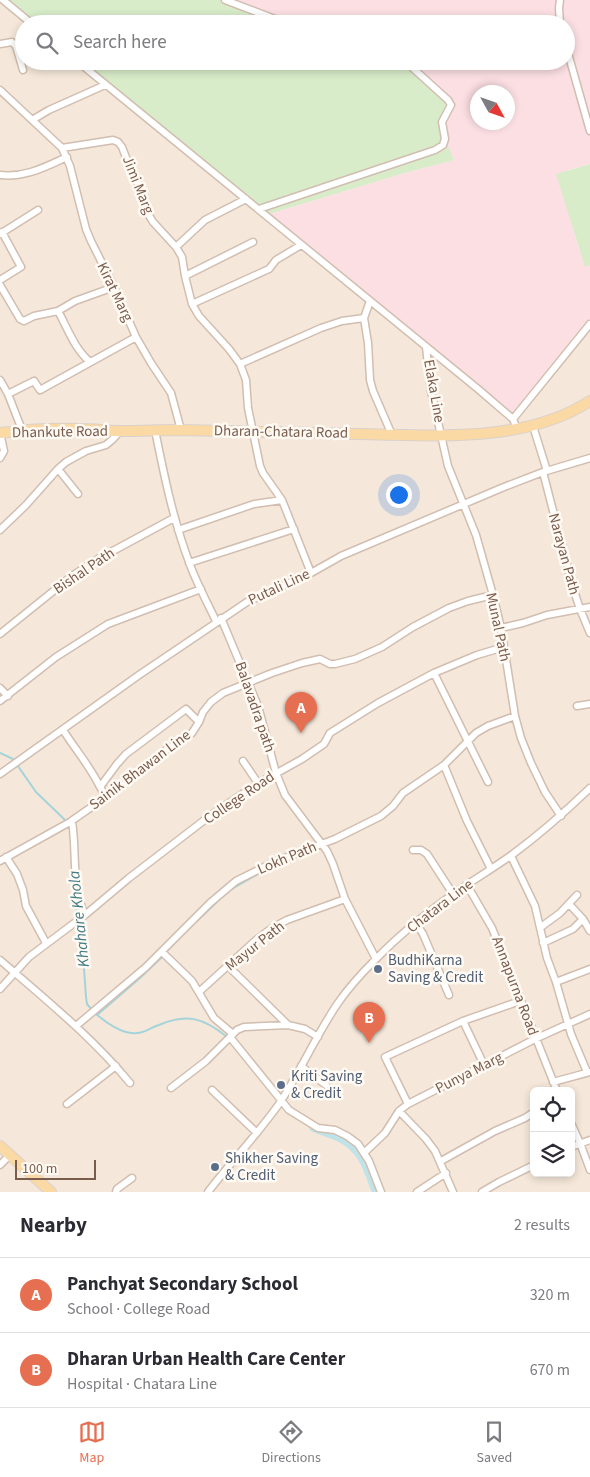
<!DOCTYPE html>
<html lang="en">
<head>
<meta charset="utf-8">
<style>
  body { margin:0; font-family:"Source Sans 3",sans-serif; background:#f7f7f7; color:#2b2b33 }
  .controls { position:absolute; right:15px; bottom:15px; display:grid; overflow:hidden; border-radius:8px; box-shadow:0 2px 8px #0003 }
  .controls button { width:45px; height:45px; display:grid; place-items:center; padding:0; border:0; border-bottom:1px solid #e1e1e2; background:#fff; color:#2b2b33; font:25px sans-serif }
  .compass { position:absolute; left:470px; top:85px; width:45px; height:45px; border-radius:50%; background:#fff; box-shadow:0 2px 8px #0003; rotate:130deg }
  .scale { position:absolute; left:15px; bottom:12px; width:81px; box-sizing:border-box; padding-left:5px; border:2px solid #7a5c4d; border-top:0; font-size:14px; line-height:18px; white-space:nowrap; color:#7a5c4d; -webkit-text-stroke:4px #fffaf3; paint-order:stroke }
  .you { position:absolute; left:398px; top:494px; width:18px; height:18px; margin:-12px; border:4px solid #fff; border-radius:50%; background:#1a73e8; box-shadow:0 0 0 8px #1a73e833 }
  .badge { display:grid; place-items:center; width:32px; height:32px; border-radius:50%; background:#e76f51; color:#fff; font-size:16px; font-weight:700 }
  .pin { position:absolute; translate:-50% -41px; filter:drop-shadow(0 1px 2px #0008) }
  .pin::after { content:''; position:absolute; top:26px; width:18px; height:15px; background:inherit; clip-path:polygon(0 0,100% 0,50% 100%) }
  .list { margin:0; padding:0; list-style:none }
  h2 { display:flex; justify-content:space-between; align-items:center; height:65px; margin:0; padding:0 20px; font-size:21px }
  h2 small { font-size:16px; font-weight:400; color:#7c7c81 }
  .list li { display:grid; grid-template-columns:32px 1fr auto; gap:15px; align-items:center; box-sizing:border-box; height:75px; padding:0 20px; border-top:1px solid #e1e1e2 }
  .list b { display:block; font-size:19px; white-space:nowrap }
  .list p { margin:0; font-size:16px; white-space:nowrap; color:#7c7c81 }
  .list em { font-size:16px; font-style:normal; color:#7c7c81 }
  .icon { flex:none; width:28px; height:28px; fill:none; stroke:currentColor; stroke-width:2; stroke-linecap:round; stroke-linejoin:round }
  .map { position:relative; flex:none; width:590px; height:1192px; overflow:hidden }
  .search { position:absolute; background:#fff; box-shadow:0 2px 8px #0003; left:15px; right:15px; top:15px; height:55px; display:flex; align-items:center; gap:12px; box-sizing:border-box; padding:0 18px; border-radius:28px; color:#7c7c81; font-size:19px }
  .sheet { height:215px; background:#fff }
  nav { display:flex; justify-content:space-around; align-items:center; box-sizing:border-box; height:70px; border-top:1px solid #e1e1e2; background:#fff; font-size:14px; color:#7c7c81 }
  nav a { display:grid; justify-items:center; gap:2px }
  nav .on { color:#e76f51 }
  .map>svg:first-child { display:block }
  .residential { fill:#f5e8da; fill-rule:evenodd }
  .medical { fill:#fbdfe3; fill-rule:evenodd }
  .green { fill:#d8ecc9 }
  .lines { fill:none; stroke-linecap:round; stroke-linejoin:round }
  .stream { stroke:#a5d3da; stroke-width:2 }
  .river { stroke:#bfe3e8; stroke-width:10 }
  .street-casing { stroke:#d1beb0; stroke-width:9 }
  .primary-casing { stroke:#dad1cd; stroke-width:12 }
  .street { stroke:#fff; stroke-width:6 }
  .primary { stroke:#fbd9a5; stroke-width:10 }
  .service-dot { fill:#5c6f8a; stroke:#fffaf3; stroke-width:2 }
  .labels { text-anchor:middle; dominant-baseline:central; stroke-width:5; stroke-linejoin:round; paint-order:stroke }
  .street-label { font-size:15px; fill:#7a5c4d; stroke:#fffaf3 }
  .service-label { font-size:15px; fill:#4e5e75; stroke:#fffaf3; text-anchor:start }
  .water-label { font-size:16px; font-style:italic; fill:#437c86; stroke:#fffaf3 }
</style>
</head>
<body>
<div class="map">
<svg width="590" height="1192" viewBox="0 0 590 1192">
  <rect width="100%" height="100%" fill="#fdf6ec"/>
  <path class="residential" d="M 0,0 L 32,24 L 24,24 L 24,61 L 77,61 L 266,215 L 590,324 L 590,1192 L 0,1192 ZM 534,1091 L 571,1091 L 571,1173 L 534,1173 Z"/>
  <path class="medical" d="M 225,0 L 590,0 L 590,164 L 568,170 L 575,236 L 585,266 L 590,265 L 590,324 L 513,419 L 266,215 L 401,174 L 454,160 L 405,61 L 566,61 L 566,24 L 288,24 ZM 478,92 L 508,92 L 508,122 L 478,122 Z"/>
  <path class="green" d="M 3,0 L 225,0 L 288,24 L 32,24 Z
    M 77,61 L 405,61 L 451,105 L 442,122 L 445,139 L 454,160 L 401,174 L 266,215 Z
    M 590,164 L 590,265 L 585,267 L 556,174 Z"/>
  <g class="lines">
    <path class="stream" d="M 0,753 L 13,759 L 36,792 L 65,820 L 70,829
      M 230,890 L 258,874
      M 75,891 L 77,915 L 83,923 L 84,939 L 83,955 L 86,997 L 87,1004 L 92,1010
      M 197,921 L 222,897
      M 167,951 L 177,940
      M 95,1013 C 105,1022 123,1035 137,1033 C 144,1033 152,1027 159,1025 C 187,1013 204,1018 227,1037
      M 97,1015 L 140,978 L 162,957"/>
    <path class="river" d="M 314,1127 C 323,1131 332,1133 340,1137 C 364,1149 368,1169 377,1192"/>
    <g class="street-casing">
      <path id="street" d="M 3,0 L 32,24
        M 225,0 L 288,24
        M 560,0 L 559,8 L 560,24
        M 0,44 L 12,42 L 16,46 L 23,70
        M 566,46 L 590,131
        M 77,61 L 478,389 L 513,419 L 517,429
        M 0,90 L 62,148 L 113,140 L 118,142 L 122,147 L 127,160 L 137,180 L 147,212 L 153,222 L 176,247 L 182,257 L 185,276 L 192,304 L 199,316 L 229,349 L 240,364 L 246,380 L 248,408 L 260,466 L 263,473 L 282,500 L 311,573
        M 32,120 L 49,110 L 105,85
        M 62,148 L 70,166 L 86,229 L 91,241 L 114,287 L 136,337 L 151,363 L 171,393 L 181,430
        M 0,175 C 25,178 45,167 67,157
        M 259,209 L 435,150 L 443,145 L 445,139 L 442,122 L 451,105 L 448,100 L 405,61
        M 0,234 L 38,210
        M 176,247 L 205,220 L 246,199
        M 185,276 L 253,242
        M 0,280 L 21,267 L 2,232
        M 0,285 L 20,319 L 24,321 L 34,316 L 58,311 L 75,301 L 114,287
        M 370,301 L 364,318 L 368,343 L 370,380 L 373,391 L 392,435
        M 192,304 L 269,269 L 276,260 L 301,245
        M 58,311 C 68,329 74,348 90,362
        M 426,347 L 431,391 L 448,466 L 476,535 L 493,595 L 501,628 L 515,716 L 521,738 L 531,763 L 545,792 L 561,816
        M 240,364 L 321,328 L 342,321 L 364,318
        M 0,380 L 8,394 L 22,430
        M 8,394 L 34,381 L 40,390 L 136,337
        M 513,419 L 590,324
        M 533,426 L 547,471
        M 155,430 C 164,475 173,519 189,562 C 196,582 207,602 216,621
        M 0,458 L 4,451 L 0,433
        M 58,469 L 78,494
        M 543,472 L 573,588 L 580,609 L 590,633
        M 0,530 L 26,505 L 58,469 L 66,462 L 86,451 L 106,445 L 113,439 L 120,431
        M 178,530 L 254,504 L 282,500
        M 189,563 L 294,529
        M 221,618 L 258,706 L 276,773 L 285,795 L 327,851 L 333,864 L 345,899 L 376,959
        M 501,628 L 523,623 L 547,615 L 590,607
        M 0,634 L 72,576 L 98,559 L 174,518
        M 434,673 L 488,782
        M 0,688 L 8,696
        M 0,701 L 56,657 L 108,624 L 201,589
        M 577,706 L 590,704
        M 63,730 C 75,749 90,766 100,787
        M 243,761 L 258,783
        M 444,765 L 467,821 L 491,869
        M 0,774 L 139,675 L 247,602 L 311,573 L 341,556 L 504,487 L 543,472 L 590,458
        M 106,797 L 100,787 L 117,764 L 126,754 L 186,709 L 199,722
        M 72,821 C 77,853 71,885 85,915
        M 413,850 L 421,850 L 427,854 L 453,894
        M 511,856 L 535,906 L 547,958 L 556,982 L 571,1034 L 587,1072
        M 6,857 L 17,874 L 23,890 L 26,906 L 46,943
        M 0,861 L 70,822 L 123,785 L 166,750 L 192,733 L 199,722 L 203,712 L 211,702 L 223,693 L 272,673 L 302,663 L 320,659 L 330,664 L 335,664 L 355,659 L 382,647 L 413,627 L 449,608 L 468,601 L 493,595
        M 467,885 L 492,928 L 557,1091
        M 569,904 L 583,919
        M 416,923 L 423,934 L 449,995
        M 541,927 L 560,913 L 577,895
        M 543,943 L 573,929 L 583,919 L 590,931
        M 162,952 L 192,981 L 214,1018 L 233,1034
        M 0,960 C 45,999 92,1037 130,1083
        M 228,966 L 288,1025
        M 556,982 L 590,969
        M 0,989 L 29,957 L 85,915 L 129,878 L 211,815 L 259,783 L 302,759 L 324,744 L 330,733 L 378,703 L 434,673 L 477,655 L 504,647
        M 199,992 L 256,940 L 272,928 L 287,920 L 345,899
        M 463,1021 L 484,1065
        M 76,1026 L 146,967 L 210,903 L 236,881 L 274,862 L 335,839 L 381,816 L 393,806 L 403,793 L 444,765 L 476,733 L 488,726 L 515,716
        M 230,1037 L 289,1110 L 318,1128 L 335,1130 L 347,1136 L 358,1144 L 369,1161 L 381,1192
        M 301,1066 L 326,1085
        M 553,1082 L 590,1072
        M 171,1088 L 206,1061 L 237,1030 L 244,1027 L 288,1025 L 305,1029 L 318,1037
        M 212,1090 L 257,1133
        M 67,1104 L 116,1066
        M 408,1104 L 385,1057 L 463,1021 L 520,1001
        M 399,1111 L 426,1139 L 435,1151 L 453,1192
        M 571,1123 L 580,1143 L 590,1170
        M 571,1147 L 590,1140
        M 364,1153 L 385,1133 L 399,1111 L 408,1104 L 535,1039 L 590,1014
        M 441,1161 L 495,1131 L 525,1118 L 534,1112
        M 0,1165 L 10,1155
        M 116,1192 L 117,1189 L 132,1178
        M 208,1192 C 231,1162 257,1135 279,1104 C 301,1071 316,1035 338,1003 C 349,987 362,973 375,960 C 403,931 435,906 468,884 C 483,874 498,865 513,854 C 540,834 565,812 590,788
        M 417,1192 L 446,1173
        M 482,1192 L 499,1182 L 534,1165"/>
    </g>
    <g class="primary-casing">
      <path id="primary" d="M 0,433 C 27,429 55,428 83,429 C 95,429 108,431 120,431 C 141,431 161,430 181,430 C 240,431 299,433 358,434 C 433,435 524,444 590,401
        M 0,1146 L 51,1192"/>
    </g>
    <use href="#street" class="street"/>
    <use href="#primary" class="primary"/>
  </g>
  <g class="service-dot">
    <circle cx="378" cy="969" r="5"/>
    <circle cx="281" cy="1085" r="5"/>
    <circle cx="215" cy="1167" r="5"/>
  </g>
  <g class="labels">
    <g class="street-label">
      <text transform="translate(138 185) rotate(68)">Jimi Marg</text>
      <text transform="translate(115 292) rotate(64)">Kirat Marg</text>
      <text transform="translate(434 391) rotate(80)">Elaka Line</text>
      <text transform="translate(60 432) rotate(-1)">Dhankute Road</text>
      <text transform="translate(281 432) rotate(1)">Dharan-Chatara Road</text>
      <text transform="translate(564 554) rotate(75)">Narayan Path</text>
      <text transform="translate(84 571) rotate(-34)">Bishal Path</text>
      <text transform="translate(279 587) rotate(-25)">Putali Line</text>
      <text transform="translate(498 627) rotate(78)">Munal Path</text>
      <text transform="translate(255 707) rotate(71)">Balavadra path</text>
      <text transform="translate(140 770) rotate(-37)">Sainik Bhawan Line</text>
      <text transform="translate(239 798) rotate(-34)">College Road</text>
      <text transform="translate(287 858) rotate(-23)">Lokh Path</text>
      <text transform="translate(440 906) rotate(-37)">Chatara Line</text>
      <text transform="translate(255 946) rotate(-38)">Mayur Path</text>
      <text transform="translate(515 986) rotate(69)">Annapurna Road</text>
      <text transform="translate(469 1073) rotate(-27)">Punya Marg</text>
    </g>
    <g class="service-label">
      <text x="388" y="960">BudhiKarna<tspan x="388" dy="17">Saving &amp; Credit</tspan></text>
      <text x="291" y="1076">Kriti Saving<tspan x="291" dy="17">&amp; Credit</tspan></text>
      <text x="225" y="1158">Shikher Saving<tspan x="225" dy="17">&amp; Credit</tspan></text>
    </g>
    <g class="water-label">
      <text transform="translate(79 919) rotate(-96)">Khahare Khola</text>
    </g>
  </g>
</svg>
<div class="controls">
<button><svg class="icon" aria-label="locate" viewBox="0 0 24 24"><circle cx="12" cy="12" r="6"/><path d="M12 2v4M12 18v4M2 12h4M18 12h4"/></svg></button>
<button><svg class="icon" aria-label="layers" viewBox="0 0 24 24"><path d="M12 4l9 5-9 5-9-5zM3 14l9 5 9-5"/></svg></button>
</div>
<svg class="compass" viewBox="-18 -18 36 36"><path d="M0-13l5 13h-10z" fill="#e53935"/><path d="M0 13l5-13h-10z" fill="#7c7c81"/></svg>
<div class="scale">100 m</div>
<div class="you"></div>
<div class="pin badge" style="left:301px;top:733px">A</div>
<div class="pin badge" style="left:369px;top:1043px">B</div>
<div class="search"><svg class="icon" aria-label="search" viewBox="0 0 24 24"><circle cx="10" cy="10" r="6"/><path d="M15 15l6 6"/></svg>Search here</div>
</div>
<section class="sheet">
<h2>Nearby<small>2 results</small></h2>
<ul class="list">
<li><span class="badge">A</span><div><b>Panchyat Secondary School</b><p>School · College Road</p></div><em>320 m</em></li>
<li><span class="badge">B</span><div><b>Dharan Urban Health Care Center</b><p>Hospital · Chatara Line</p></div><em>670 m</em></li>
</ul>
</section>
<nav>
<a class="on"><svg class="icon" aria-label="map" viewBox="0 0 24 24"><path d="M3 6l6-2 6 2 6-2v14l-6 2-6-2-6 2zM9 4v14M15 6v14"/></svg>Map</a>
<a><svg class="icon" aria-label="directions" viewBox="0 0 24 24"><path d="M12 3l9 9-9 9-9-9zM9 14v-3h6M13 9l2 2-2 2"/></svg>Directions</a>
<a><svg class="icon" aria-label="saved" viewBox="0 0 24 24"><path d="M7 4h10v16l-5-4-5 4z"/></svg>Saved</a>
</nav>
</body>
</html>
